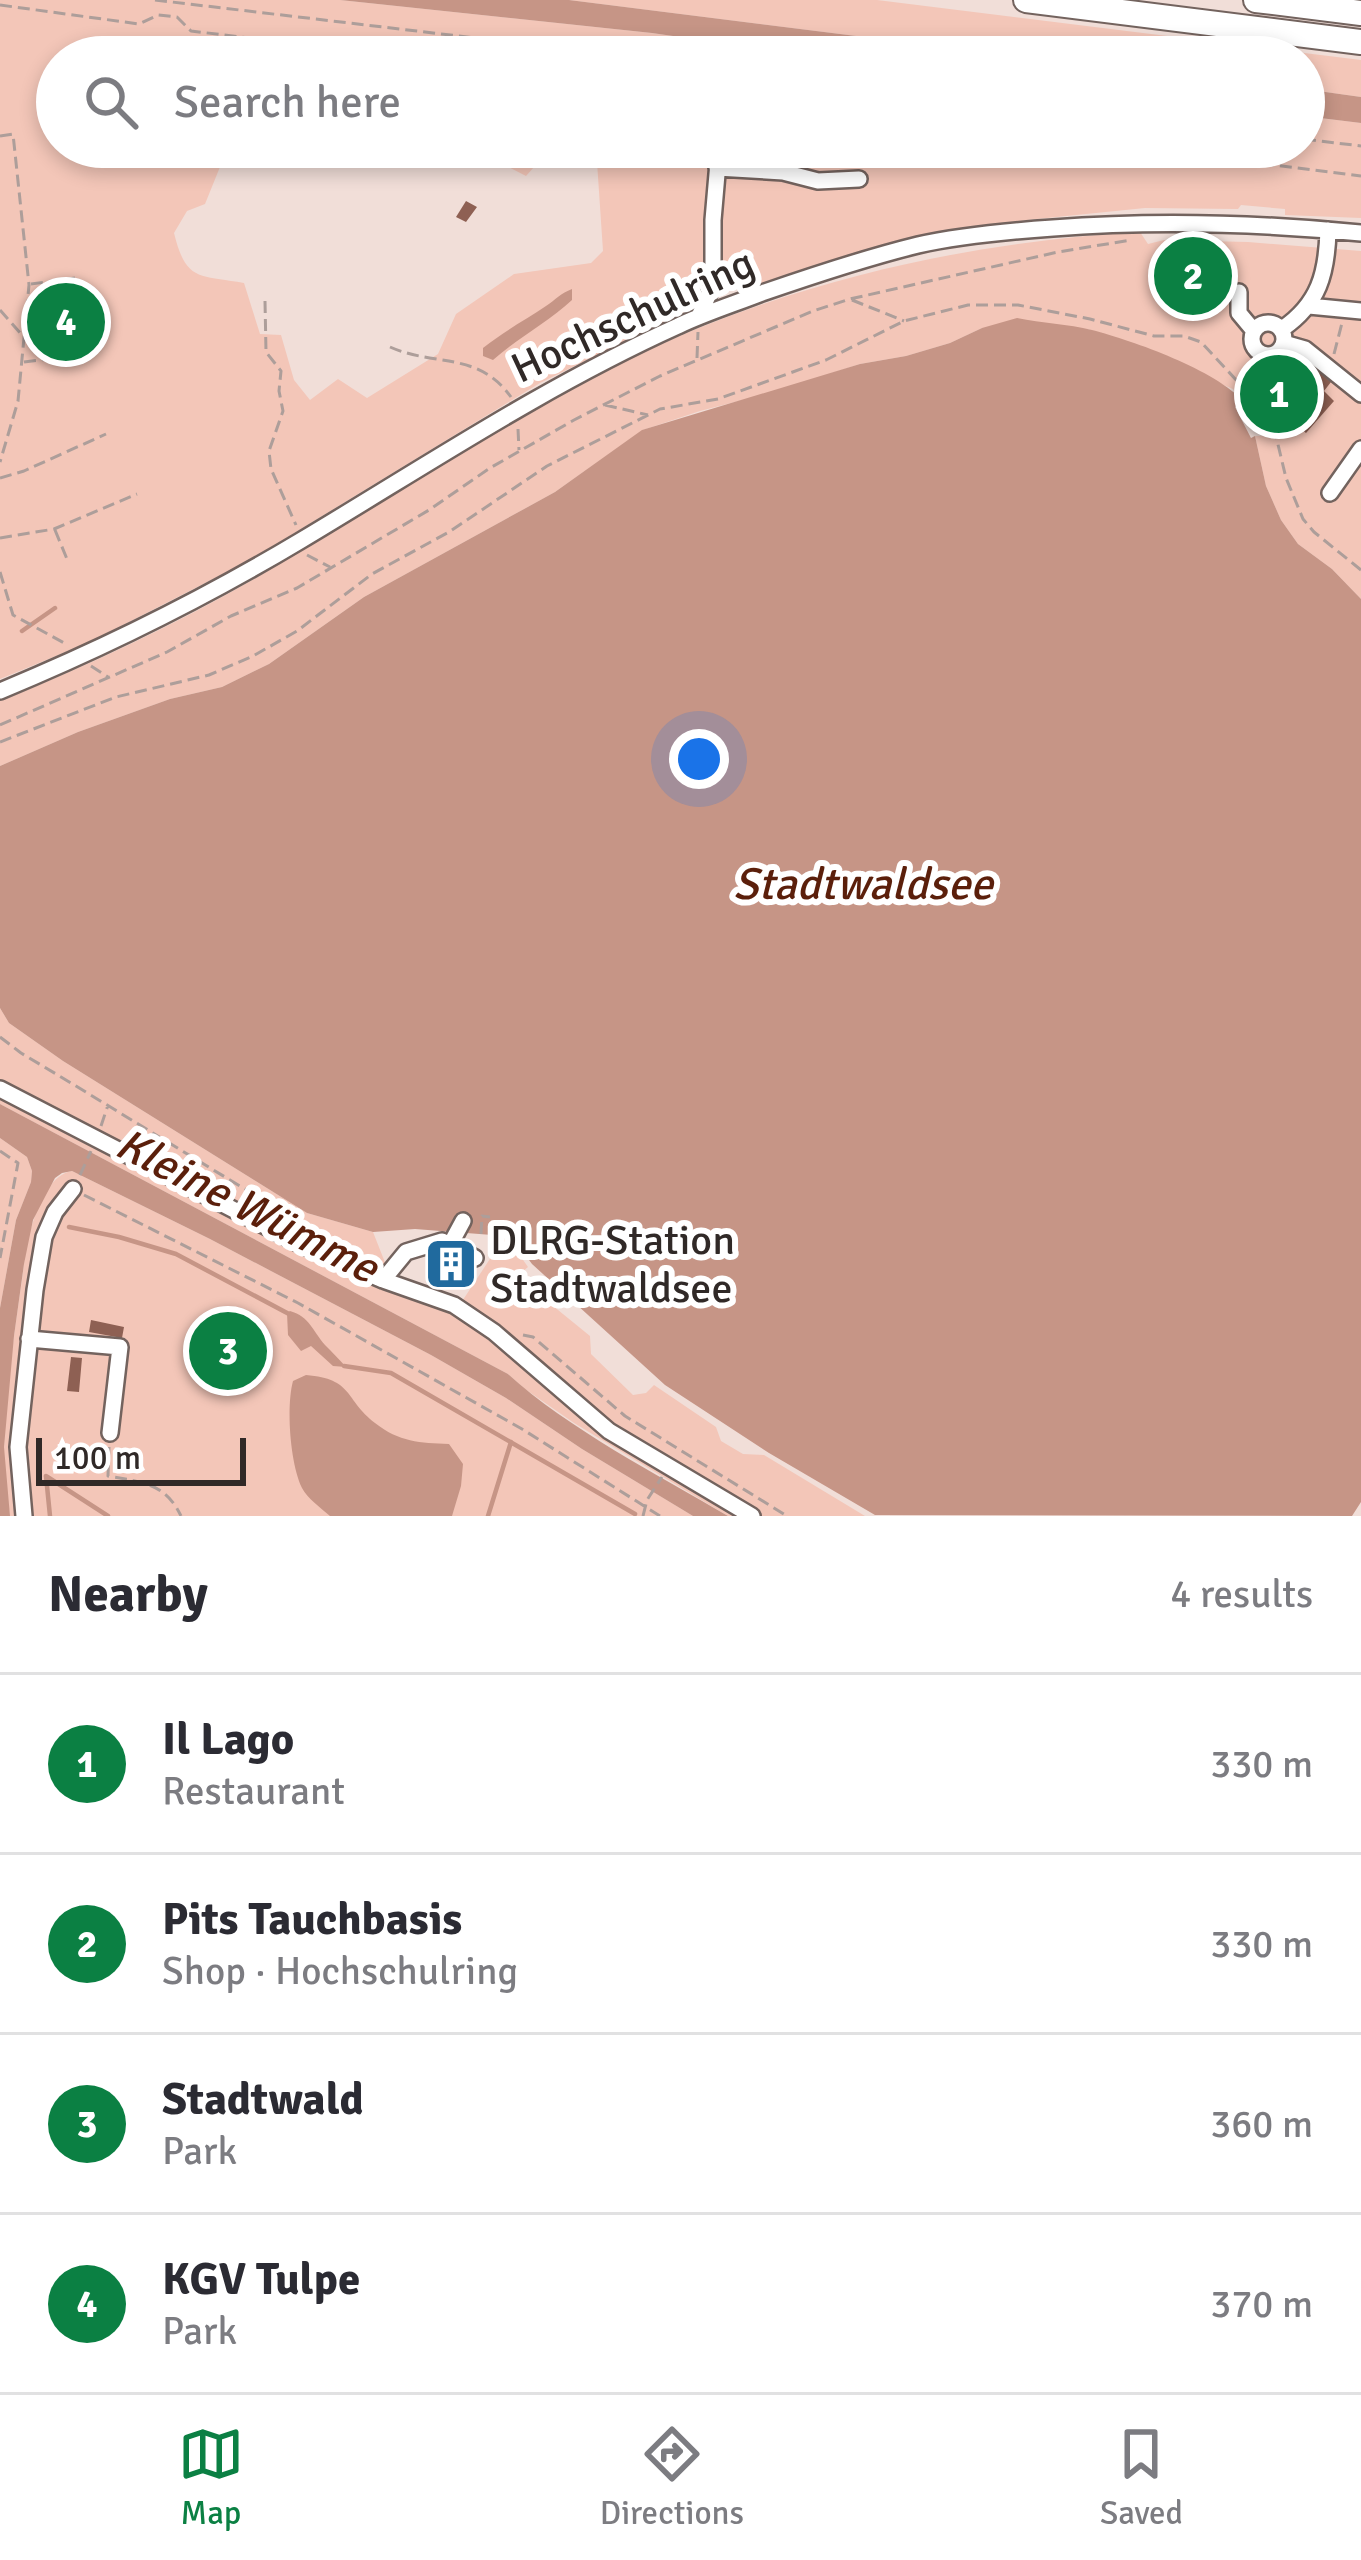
<!DOCTYPE html>
<html lang="en">
<head>
<meta charset="utf-8">
<style>
  body { margin:0; font-family:Signika,sans-serif; background:#f2f2f3; color:#2b2b33 }
  .scale { position:absolute; left:36px; bottom:30px; width:210px; box-sizing:border-box; padding-left:12px; border:6px solid #302927; border-top:0; font-size:33px; line-height:42px; white-space:nowrap; color:#302927; -webkit-text-stroke:9px #fff; paint-order:stroke }
  .you { position:absolute; left:699px; top:759px; width:42px; height:42px; margin:-30px; border:9px solid #fff; border-radius:50%; background:#1a73e8; box-shadow:0 0 0 18px #1a73e833 }
  .badge { display:grid; place-items:center; width:78px; height:78px; border-radius:50%; background:#0b8043; color:#fff; font-size:39px; font-weight:700 }
  .pin { position:absolute; translate:-50% -50%; border:6px solid #fff; box-shadow:0 3px 12px #0006 }
  .list { margin:0; padding:0; list-style:none }
  h2 { display:flex; justify-content:space-between; align-items:center; height:156px; margin:0; padding:0 48px; font-size:51px }
  h2 small { font-size:39px; font-weight:400; color:#7c7c81 }
  .list li { display:grid; grid-template-columns:78px 1fr auto; gap:36px; align-items:center; box-sizing:border-box; height:180px; padding:0 48px; border-top:3px solid #e1e1e2 }
  .list b { display:block; font-size:45px; white-space:nowrap }
  .list p { margin:0; font-size:39px; white-space:nowrap; color:#7c7c81 }
  .list em { font-size:39px; font-style:normal; color:#7c7c81 }
  .icon { flex:none; width:66px; height:66px; fill:none; stroke:currentColor; stroke-width:2; stroke-linecap:round; stroke-linejoin:round }
  .map { position:relative; flex:none; width:1361px; height:1516px; overflow:hidden }
  .search { position:absolute; background:#fff; box-shadow:0 6px 18px #0003; left:36px; right:36px; top:36px; height:132px; display:flex; align-items:center; gap:30px; box-sizing:border-box; padding:0 42px; border-radius:66px; color:#7c7c81; font-size:45px }
  .sheet { height:876px; background:#fff }
  nav { display:flex; justify-content:space-around; align-items:center; box-sizing:border-box; height:168px; border-top:3px solid #e1e1e2; background:#fff; font-size:33px; color:#7c7c81 }
  nav a { display:grid; justify-items:center; gap:6px }
  nav .on { color:#0b8043 }
  .map>svg:first-child { display:block }
  .green { fill:#f3c6b8 }
  .water { fill:#c69586 }
  .lines { fill:none; stroke-linecap:round; stroke-linejoin:round }
  .stream { stroke:#c69586; stroke-width:4.5 }
  .building { fill:#8e6053 }
  .minor-casing { stroke:#73635e; stroke-width:20 }
  .highway-casing { stroke:#73635e; stroke-width:28 }
  .path { stroke:#ad9e9a; stroke-width:3; stroke-dasharray:12 6; stroke-linecap:butt }
  .minor { stroke:#fff; stroke-width:15 }
  .highway { stroke:#fff; stroke-width:24 }
  .labels { text-anchor:middle; dominant-baseline:central; stroke-width:12; stroke-linejoin:round; paint-order:stroke }
  .street-label { font-size:42px; fill:#302927; stroke:#fff }
  .poi-label { font-size:42px; fill:#302927; stroke:#fff; text-anchor:start }
  .water-label { font-size:45px; font-style:italic; fill:#5b1f0b; stroke:#fff }
</style>
</head>
<body>
<div class="map">
<svg width="1361" height="1516" viewBox="0 0 1361 1516">
  <rect width="100%" height="100%" fill="#f1ded8"/>
  <path class="green" d="M 0,0 L 340,0 L 652,33 L 819,57 L 57,57 L 57,147 L 188,147 L 224,157 L 205,204 L 187,211 L 174,233 C 186,282 199,275 244,283 L 260,334 L 281,335 L 294,380 L 310,400 L 338,379 L 367,398 L 438,354 L 456,314 L 514,274 L 591,263 L 603,251 L 596,147 L 1304,147 L 1304,116 L 1361,123 L 1361,218 L 1285,215 L 1285,209 L 1241,205 L 1238,209 L 1145,208 L 1027,220 L 887,245 L 751,287 C 724,282 707,290 689,310 L 540,383 L 250,560 L 90,642 L 0,679 Z
    M 569,0 L 877,0 L 1361,60 L 1361,97 L 1304,89 L 1304,57 L 1024,57 Z
    M 457,147 L 552,147 L 526,176 L 487,156 Z
    M 1140,232 L 1148,244 L 1164,240 L 1248,242 L 1361,251 L 1361,599 L 1332,569 L 1298,544 L 1281,520 L 1266,486 L 1255,436 L 1282,435 L 1258,388 L 1244,402 L 1233,389 L 1088,329 L 982,328 L 950,343 L 906,356 L 860,364 L 770,393 L 700,411 L 643,430 L 555,492 L 364,597 L 269,664 L 222,687 L 170,699 L 78,732 L 0,766 L 0,701 C 87,666 173,626 254,579 C 379,505 500,421 631,358 C 790,282 965,242 1140,232 Z
    M 0,1008 L 9,1023 L 63,1061 L 307,1213 L 373,1232 L 386,1265 L 378,1282 L 455,1312 L 505,1236 L 515,1241 L 514,1247 L 528,1267 L 514,1279 L 521,1288 L 531,1288 L 590,1336 L 591,1354 L 633,1395 L 646,1393 L 654,1385 L 716,1427 L 721,1441 L 743,1454 L 764,1455 L 865,1516 L 728,1516 L 574,1423 L 525,1389 L 508,1374 L 0,1104 Z
    M 0,1138 L 27,1157 L 32,1171 L 31,1182 L 16,1220 L 0,1308 Z
    M 72,1171 L 210,1239 L 431,1355 L 506,1398 L 582,1449 L 693,1516 L 10,1516 C 7,1494 4,1473 4,1451 C 4,1399 13,1344 20,1293 C 24,1269 25,1242 34,1219 C 40,1201 52,1174 72,1171 Z"/>
  <path class="water" d="M 340,0 L 569,0 L 1024,57 L 819,57 L 652,33 Z
    M 1304,89 L 1361,97 L 1361,123 L 1304,116 Z
    M 572,289 L 572,300 C 548,322 518,338 493,360 L 483,356 L 483,348 C 503,332 525,320 546,306 C 555,300 561,293 572,289 Z
    M 1017,318 C 1042,323 1068,324 1092,330 C 1134,341 1216,370 1244,402 L 1235,407 L 1251,438 L 1255,436 L 1266,486 L 1281,520 L 1298,544 L 1332,569 L 1361,599 L 1361,1502 L 1352,1516 L 875,1515 L 769,1453 L 665,1385 L 532,1264 L 515,1241 L 505,1236 L 415,1229 L 373,1232 L 307,1213 L 63,1061 L 9,1023 L 0,1008 L 0,766 L 78,732 L 170,699 L 222,687 L 269,664 L 364,597 L 555,492 L 642,430 L 860,364 L 906,356 L 950,343 L 982,328 Z
    M 0,1104 L 508,1374 C 567,1428 658,1475 728,1516 L 693,1516 L 582,1449 L 506,1398 L 431,1355 L 210,1239 L 72,1171 L 62,1173 L 55,1178 L 46,1195 L 33,1220 L 24,1264 L 14,1336 L 4,1447 L 10,1516 L 0,1516 L 0,1308 L 16,1220 L 31,1182 L 32,1171 L 27,1157 L 0,1138 Z
    M 290,1311 C 310,1317 312,1330 325,1345 C 332,1352 339,1359 346,1367 L 333,1366 L 311,1346 L 301,1351 L 288,1335 L 287,1313 Z
    M 306,1375 C 354,1379 344,1399 375,1423 C 399,1442 420,1443 449,1444 L 463,1464 L 461,1486 L 452,1516 L 330,1516 C 321,1508 307,1498 302,1488 C 290,1463 286,1407 293,1381 Z"/>
  <g class="lines">
    <path class="stream" d="M 22,631 L 55,608
      M 69,1227 L 119,1237 L 176,1254 L 289,1314
      M 344,1366 L 391,1373 L 635,1514
      M 46,1476 L 108,1516
      M 46,1476 L 50,1516
      M 488,1516 L 511,1442"/>
  </g>
  <path class="building" d="M 466,201 L 477,207 L 466,222 L 456,217 Z
    M 1299,356 L 1331,382 L 1324,391 L 1334,401 L 1306,433 L 1296,424 L 1295,415 L 1280,423 L 1263,387 L 1281,378 Z
    M 442,1249 L 468,1262 L 460,1278 L 434,1265 Z
    M 91,1320 L 124,1327 L 122,1338 L 89,1332 Z
    M 71,1357 L 82,1358 L 79,1392 L 67,1391 Z"/>
  <g class="lines">
    <g class="minor-casing">
      <path id="minor" d="M 551,158 L 559,147
        M 717,168 L 783,172 L 818,181 L 859,179
        M 1239,292 L 1239,313 L 1254,331
        M 1309,306 L 1361,311
        M 699,316 L 713,285 L 713,220 L 719,151 L 716,147
        M1252 339a16 16 0 1 1 32 0a16 16 0 1 1-32 0Z
        M 1282,329 C 1319,304 1327,273 1328,230
        M 1284,343 L 1305,349 L 1361,394
        M 1330,493 L 1361,449
        M 0,691 C 104,648 203,599 300,541 C 424,467 545,386 678,326 C 705,313 734,304 762,293 C 814,275 865,258 918,245 C 962,235 1009,231 1053,228 C 1156,220 1258,223 1361,233
        M 0,1089 L 300,1244 L 383,1280 L 454,1305 L 494,1332 L 609,1431 L 752,1516
        M 450,1245 L 463,1221
        M 383,1280 L 406,1252 L 442,1241 L 475,1258
        M 29,1339 L 120,1347 L 110,1433
        M 24,1516 L 18,1447 L 35,1290 L 44,1237 L 55,1212 L 73,1189"/>
    </g>
    <g class="highway-casing">
      <path id="highway" d="M 1026,0 L 1361,42
        M 1256,0 L 1361,13"/>
    </g>
    <path class="path" d="M 155,0 L 636,57
      M 0,5 L 139,24 L 158,15 L 177,17 L 191,31 L 408,57
      M 501,57 L 505,57
      M 0,136 L 13,134 L 29,285 L 18,401 L 0,462
      M 1304,139 L 1361,146
      M 1118,147 L 1162,153 L 1169,147
      M 1193,147 L 1211,157 L 1361,176
      M 31,284 L 75,278
      M 852,300 L 904,321
      M 265,301 L 266,352 L 281,371 L 279,391 L 283,411 L 269,451 L 271,469 L 296,525
      M 0,310 L 21,334
      M 390,347 C 435,367 478,351 511,397
      M 1334,354 L 1342,323
      M 697,358 L 698,332
      M 24,362 L 91,354
      M 1263,384 L 1280,376 L 1294,360
      M 1254,394 L 1263,384 L 1253,362 L 1260,352
      M 605,405 L 648,415
      M 518,429 L 519,450
      M 0,478 L 24,471 L 106,434
      M 55,530 L 67,559
      M 0,538 L 54,529 L 137,494
      M 307,555 L 330,567
      M 0,572 L 13,615 L 66,644
      M 91,666 L 108,677
      M 0,725 L 167,652 L 231,616 L 297,588 L 429,510 L 490,468 L 574,420 L 660,376 L 813,311 L 850,299 L 1058,252 L 1131,240
      M 0,742 L 116,697 L 209,675 L 253,656 L 297,631 L 372,574 L 449,532 L 547,466 L 660,409 L 718,399 L 826,360 L 904,321 L 968,305 L 1018,305 L 1090,319 L 1154,336 L 1184,336 L 1201,342 L 1264,410 L 1275,432 L 1286,478 L 1303,519 L 1314,532 L 1361,570
      M 0,1037 L 21,1053 C 127,1116 230,1182 337,1243
      M 101,1126 L 108,1105
      M 0,1151 L 18,1163 L 0,1258
      M 80,1175 L 91,1151
      M 84,1195 L 298,1303 L 522,1429 L 660,1516
      M 481,1234 L 482,1216 L 490,1217
      M 523,1335 L 533,1337 L 625,1416 L 787,1516
      M 109,1447 L 108,1476 C 140,1482 165,1482 181,1516
      M 643,1516 L 647,1500 L 662,1477"/>
    <use href="#minor" class="minor"/>
    <use href="#highway" class="highway"/>
  </g>
  <defs>
    <g id="building-square" transform="scale(2.7)"><rect x="-9" y="-9" width="18" height="18" rx="4" fill="#206a9e" stroke="#fff"/><path d="M-4-6H4V6H1V3H-1V6H-4ZM-2.5-4.3h1.7v1.8h-1.7ZM.8-4.3h1.7v1.8H.8ZM-2.5-1h1.7V.8h-1.7ZM.8-1h1.7V.8H.8Z" fill="#fff"/></g>
  </defs>
  <g fill-rule="evenodd">
    <use href="#building-square" x="451" y="1264"/>
  </g>
  <g class="labels">
    <g class="street-label">
      <text transform="translate(633 316) rotate(-25)">Hochschulring</text>
    </g>
    <g class="poi-label">
      <text x="490" y="1240">DLRG-Station<tspan x="490" dy="48">Stadtwaldsee</tspan></text>
    </g>
    <g class="water-label">
      <text x="863" y="884">Stadtwaldsee</text>
      <text transform="translate(247 1206) rotate(27)">Kleine Wümme</text>
    </g>
  </g>
</svg>
<div class="scale">100 m</div>
<div class="you"></div>
<div class="pin badge" style="left:1279px;top:394px">1</div>
<div class="pin badge" style="left:1193px;top:276px">2</div>
<div class="pin badge" style="left:228px;top:1351px">3</div>
<div class="pin badge" style="left:66px;top:322px">4</div>
<div class="search"><svg class="icon" aria-label="search" viewBox="0 0 24 24"><circle cx="10" cy="10" r="6"/><path d="M15 15l6 6"/></svg>Search here</div>
</div>
<section class="sheet">
<h2>Nearby<small>4 results</small></h2>
<ul class="list">
<li><span class="badge">1</span><div><b>Il Lago</b><p>Restaurant</p></div><em>330 m</em></li>
<li><span class="badge">2</span><div><b>Pits Tauchbasis</b><p>Shop · Hochschulring</p></div><em>330 m</em></li>
<li><span class="badge">3</span><div><b>Stadtwald</b><p>Park</p></div><em>360 m</em></li>
<li><span class="badge">4</span><div><b>KGV Tulpe</b><p>Park</p></div><em>370 m</em></li>
</ul>
</section>
<nav>
<a class="on"><svg class="icon" aria-label="map" viewBox="0 0 24 24"><path d="M3 6l6-2 6 2 6-2v14l-6 2-6-2-6 2zM9 4v14M15 6v14"/></svg>Map</a>
<a><svg class="icon" aria-label="directions" viewBox="0 0 24 24"><path d="M12 3l9 9-9 9-9-9zM9 14v-3h6M13 9l2 2-2 2"/></svg>Directions</a>
<a><svg class="icon" aria-label="saved" viewBox="0 0 24 24"><path d="M7 4h10v16l-5-4-5 4z"/></svg>Saved</a>
</nav>
</body>
</html>
